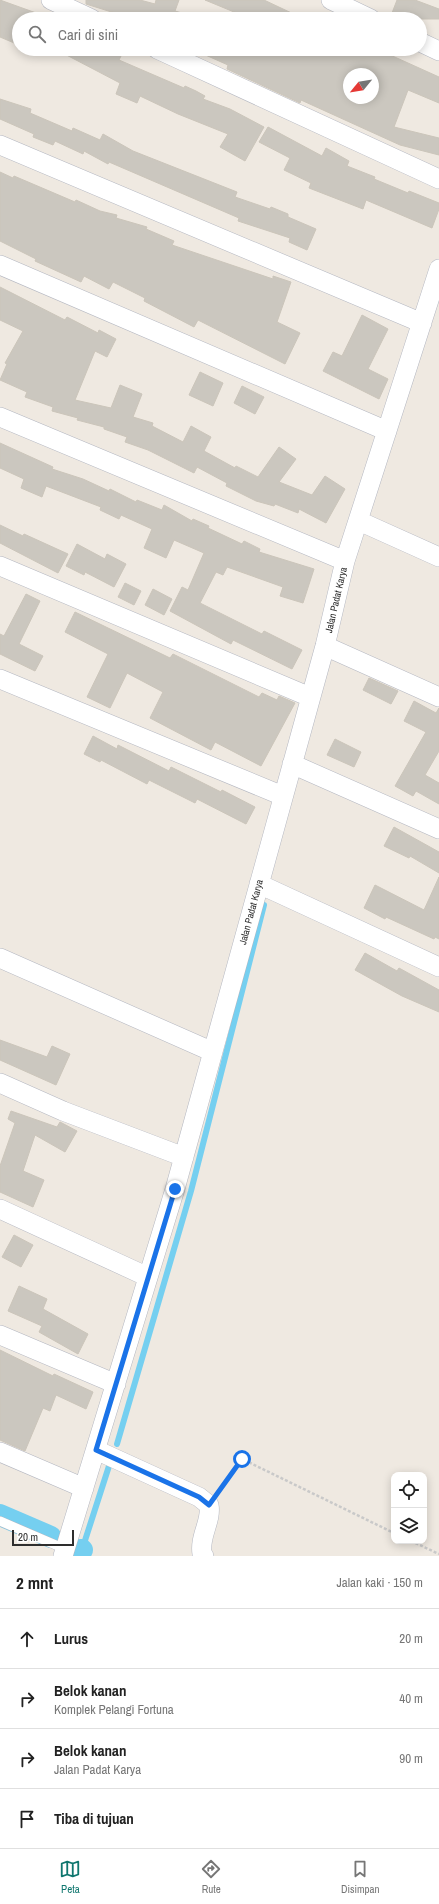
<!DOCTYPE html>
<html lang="id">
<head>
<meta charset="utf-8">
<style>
  body { margin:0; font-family:"Archivo Narrow",sans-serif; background:#f2f2f2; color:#222 }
  .controls { position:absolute; right:12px; bottom:12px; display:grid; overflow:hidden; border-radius:8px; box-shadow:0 2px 10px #0003 }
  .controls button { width:36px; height:36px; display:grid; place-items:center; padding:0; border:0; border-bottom:1px solid #e0e0e0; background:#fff; color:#222; font:20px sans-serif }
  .compass { position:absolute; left:343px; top:68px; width:36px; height:36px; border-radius:50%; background:#fff; box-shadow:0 2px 10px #0003; rotate:240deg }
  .scale { position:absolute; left:12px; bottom:10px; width:62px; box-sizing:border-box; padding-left:4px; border:2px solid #2e2e2e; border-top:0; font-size:11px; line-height:14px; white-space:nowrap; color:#2e2e2e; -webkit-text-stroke:3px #fff; paint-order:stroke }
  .stop { position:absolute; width:12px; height:12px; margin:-9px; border:3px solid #1a73e8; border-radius:50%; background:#fff }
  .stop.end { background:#1a73e8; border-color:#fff; box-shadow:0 1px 4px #0008 }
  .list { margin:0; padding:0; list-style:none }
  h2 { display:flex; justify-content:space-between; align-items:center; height:52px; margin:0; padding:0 16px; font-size:17px }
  h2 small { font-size:13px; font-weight:400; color:#767676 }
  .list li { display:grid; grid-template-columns:26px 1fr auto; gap:12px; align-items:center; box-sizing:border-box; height:60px; padding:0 16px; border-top:1px solid #e0e0e0 }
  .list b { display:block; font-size:15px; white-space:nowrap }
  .list p { margin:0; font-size:13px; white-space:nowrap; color:#767676 }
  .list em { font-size:13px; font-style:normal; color:#767676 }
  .icon { flex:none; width:22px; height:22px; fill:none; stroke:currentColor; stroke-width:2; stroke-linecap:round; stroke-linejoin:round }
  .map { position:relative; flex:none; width:439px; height:1556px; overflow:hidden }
  .search { position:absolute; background:#fff; box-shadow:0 2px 10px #0003; left:12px; right:12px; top:12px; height:44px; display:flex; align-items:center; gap:10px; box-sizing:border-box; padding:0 14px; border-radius:22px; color:#767676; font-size:15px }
  .sheet { height:292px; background:#fff }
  nav { display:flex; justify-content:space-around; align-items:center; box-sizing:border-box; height:56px; border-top:1px solid #e0e0e0; background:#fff; font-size:11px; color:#767676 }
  nav a { display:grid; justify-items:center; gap:2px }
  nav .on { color:#0f766e }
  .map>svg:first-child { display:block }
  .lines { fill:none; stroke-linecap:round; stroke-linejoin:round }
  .stream { stroke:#75cff0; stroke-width:6 }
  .canal { stroke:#75cff0; stroke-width:22 }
  .building { fill:#cbc7bf; stroke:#cbc5ba; fill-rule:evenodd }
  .lane-casing { stroke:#b4b7c1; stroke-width:10 }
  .street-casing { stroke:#b4b7c1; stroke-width:20 }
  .path { stroke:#c9c9c9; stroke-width:2.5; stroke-dasharray:3 2; stroke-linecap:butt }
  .lane { stroke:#fff; stroke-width:9 }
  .street { stroke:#fff; stroke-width:19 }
  .route { stroke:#1a73e8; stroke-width:5 }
  .labels { text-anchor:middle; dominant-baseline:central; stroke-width:3; stroke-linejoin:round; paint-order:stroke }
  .street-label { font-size:10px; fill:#2e2e2e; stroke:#fff }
</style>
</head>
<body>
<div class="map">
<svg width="439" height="1556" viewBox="0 0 439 1556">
  <rect width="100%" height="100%" fill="#efe9e1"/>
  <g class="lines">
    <path class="stream" d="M 117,1444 L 191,1191 L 264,905
      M 80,1556 L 109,1466"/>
    <path class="canal" d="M 0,1515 L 51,1537
      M 80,1550 L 82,1550"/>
  </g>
  <path class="building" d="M 0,0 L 39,14 L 37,19 L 19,19 L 19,45 L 0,37 Z
    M 86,0 L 140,0 L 155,4 L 156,0 L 179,0 L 175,11 L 189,15 L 188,19 L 134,19 L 86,4 Z
    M 205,0 L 264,0 L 300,17 L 301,15 L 311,19 L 251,19 Z
    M 397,0 L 415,0 L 439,9 L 439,19 L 408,19 L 392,13 Z
    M 55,49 L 109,49 L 121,56 L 119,60 L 184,88 L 185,86 L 196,91 L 205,96 L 203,99 L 230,109 L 264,127 L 245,161 L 220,147 L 228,134 L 178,114 L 140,96 L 137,103 L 116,94 L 120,83 Z
    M 192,49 L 377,49 L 439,77 L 439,103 L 408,90 L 394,127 L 439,138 L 439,155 L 400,145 L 301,100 L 300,103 L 227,69 L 228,65 ZM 349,74 L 373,74 L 373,98 L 349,98 Z
    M 0,99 L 31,109 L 30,113 L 72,131 L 73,128 L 100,140 L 103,134 L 133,151 L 237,192 L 235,197 L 270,209 L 271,207 L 288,214 L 288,217 L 316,229 L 307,250 L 289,242 L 290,238 L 238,221 L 239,218 L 109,162 L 108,164 L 84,151 L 83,154 L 55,141 L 53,145 L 33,137 L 34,134 L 0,119 Z
    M 268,127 L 322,156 L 326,148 L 349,161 L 347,166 L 375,177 L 374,179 L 408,193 L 409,191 L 439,203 L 439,209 L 432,228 L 366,200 L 363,209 L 309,188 L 311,183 L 284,170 L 290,158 L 259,142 Z
    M 0,172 L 13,178 L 14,176 L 75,202 L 76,200 L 100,211 L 117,215 L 116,218 L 147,227 L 146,229 L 174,241 L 172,245 L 273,279 L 273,276 L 291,282 L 277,322 L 300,333 L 285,364 L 198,320 L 194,327 L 144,301 L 145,298 L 113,282 L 109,289 L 84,276 L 81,282 L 35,261 L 36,259 L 0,241 Z
    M 0,287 L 65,320 L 67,317 L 98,333 L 99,330 L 116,339 L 107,357 L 95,351 L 75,400 L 111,408 L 120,385 L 142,394 L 133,417 L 153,423 L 152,426 L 183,442 L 191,426 L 211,437 L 204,451 L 235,468 L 236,466 L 258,477 L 279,447 L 296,459 L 279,482 L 312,495 L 325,476 L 345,489 L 326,523 L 299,509 L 298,513 L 275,504 L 274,506 L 256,501 L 226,486 L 227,483 L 197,467 L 194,473 L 148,450 L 125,442 L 127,437 L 104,429 L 104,427 L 77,420 L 78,418 L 52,411 L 53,407 L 25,397 L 27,392 L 0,380 L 7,364 L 5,363 L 23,331 L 0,320 Z
    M 362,315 L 388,329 L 368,369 L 388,379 L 379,399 L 323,371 L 333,352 L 342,356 Z
    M 200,372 L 223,383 L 213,406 L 189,395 Z
    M 242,386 L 264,397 L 255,414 L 234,403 Z
    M 0,443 L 53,467 L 52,469 L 83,479 L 109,491 L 110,489 L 136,502 L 137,500 L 162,510 L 164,505 L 192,521 L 193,519 L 209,526 L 208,528 L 242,544 L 244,541 L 260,549 L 259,552 L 314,569 L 303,603 L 280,596 L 283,587 L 227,567 L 223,575 L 216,572 L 200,603 L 262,634 L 264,631 L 302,650 L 292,669 L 233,640 L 231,644 L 170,611 L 182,587 L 188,590 L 204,553 L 174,540 L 166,558 L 144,548 L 152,529 L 121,515 L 119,519 L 100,510 L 101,507 L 46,486 L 42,497 L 21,488 L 24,479 L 0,468 Z
    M 0,525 L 23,536 L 24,534 L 68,554 L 58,573 L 0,543 Z
    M 77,544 L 105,559 L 107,554 L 126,564 L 114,587 L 85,572 L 84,575 L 66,566 Z
    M 125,583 L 141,591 L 134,605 L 118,597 Z
    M 153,589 L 172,599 L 164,615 L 145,605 Z
    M 26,594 L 40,601 L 19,644 L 43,656 L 35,671 L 0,654 L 0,634 L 4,636 Z
    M 75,612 L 170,658 L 173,654 L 259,697 L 262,693 L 277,700 L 279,696 L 295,703 L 261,766 L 215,742 L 211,750 L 150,718 L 163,692 L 127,673 L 110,708 L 87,697 L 108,654 L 65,632 Z
    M 369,678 L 398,691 L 391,704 L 363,690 Z
    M 414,701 L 436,713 L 439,708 L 439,751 L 425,775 L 439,783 L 439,804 L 416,791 L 413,796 L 395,786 L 426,732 L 404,721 Z
    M 93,736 L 117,749 L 118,745 L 169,771 L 171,767 L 221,792 L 222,790 L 255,807 L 246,824 L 197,799 L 195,803 L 149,780 L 147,784 L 101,760 L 100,762 L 84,754 Z
    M 335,739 L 361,752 L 354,767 L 327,755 Z
    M 394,827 L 439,852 L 439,873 L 410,856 L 409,858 L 384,846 Z
    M 439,877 L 439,939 L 435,937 L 434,939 L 386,917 L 385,919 L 364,908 L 375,885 L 424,910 Z
    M 365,953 L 397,971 L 399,968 L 439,990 L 439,1012 L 402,996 L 355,970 Z
    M 0,1040 L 47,1057 L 52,1046 L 70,1054 L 56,1085 L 0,1060 Z
    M 11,1111 L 57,1127 L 60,1122 L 77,1131 L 65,1152 L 35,1135 L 23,1171 L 44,1180 L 33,1207 L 0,1192 L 0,1166 L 15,1123 L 8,1119 Z
    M 14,1235 L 33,1245 L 21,1267 L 2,1257 Z
    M 19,1286 L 47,1299 L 43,1309 L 88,1334 L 78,1354 L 39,1332 L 42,1326 L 8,1311 Z
    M 0,1350 L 53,1376 L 54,1374 L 93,1392 L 86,1409 L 56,1395 L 50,1411 L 43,1408 L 25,1451 L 0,1440 Z"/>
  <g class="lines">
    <g class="lane-casing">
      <path id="lane" d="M 0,1521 L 65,1549"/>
    </g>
    <g class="street-casing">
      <path id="street" d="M 51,0 L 92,19
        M 331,0 L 371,19
        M 420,42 L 439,51
        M 157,49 L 439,179
        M 0,145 L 422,323
        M 0,265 L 387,431
        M 0,417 L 345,561
        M 359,521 L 439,557
        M 0,566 L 310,697
        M 325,646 L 439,697
        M 0,679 L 283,796
        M 292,764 L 439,829
        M 259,884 L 439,967
        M 0,958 L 213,1052
        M 0,1083 L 63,1111 L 184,1157
        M 0,1209 L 148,1277
        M 0,1335 L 116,1384
        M 96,1450 L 199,1497 L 209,1505 C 212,1521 199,1536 202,1554 L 204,1556
        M 0,1452 L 84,1488
        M 63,1556 L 175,1189 L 325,646 L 345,561 L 439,269"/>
    </g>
    <path class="path" d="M 220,1489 L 242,1459 L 394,1533
      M 411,1541 L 439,1554"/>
    <use href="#lane" class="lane"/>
    <use href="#street" class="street"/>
  </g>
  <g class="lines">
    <path class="route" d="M 175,1189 L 96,1450 L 199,1497 L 209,1505 L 242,1459"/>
  </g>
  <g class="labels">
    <g class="street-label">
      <text transform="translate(336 600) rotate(-77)">Jalan Padat Karya</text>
      <text transform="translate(251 912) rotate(-75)">Jalan Padat Karya</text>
    </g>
  </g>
</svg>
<div class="controls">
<button><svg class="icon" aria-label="locate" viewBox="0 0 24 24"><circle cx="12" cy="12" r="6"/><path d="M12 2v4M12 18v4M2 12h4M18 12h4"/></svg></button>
<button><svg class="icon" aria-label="layers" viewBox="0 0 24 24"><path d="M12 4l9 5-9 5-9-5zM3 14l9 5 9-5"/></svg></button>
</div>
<svg class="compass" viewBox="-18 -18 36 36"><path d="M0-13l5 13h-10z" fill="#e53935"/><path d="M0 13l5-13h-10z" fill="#767676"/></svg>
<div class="scale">20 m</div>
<div class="stop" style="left:242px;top:1459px"></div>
<div class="stop end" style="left:175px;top:1189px"></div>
<div class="search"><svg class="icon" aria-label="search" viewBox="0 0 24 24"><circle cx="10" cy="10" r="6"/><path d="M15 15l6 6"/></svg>Cari di sini</div>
</div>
<section class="sheet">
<h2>2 mnt<small>Jalan kaki · 150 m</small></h2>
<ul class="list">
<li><svg class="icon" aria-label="ahead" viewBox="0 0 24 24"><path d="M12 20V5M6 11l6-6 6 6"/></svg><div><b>Lurus</b></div><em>20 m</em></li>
<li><svg class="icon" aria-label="right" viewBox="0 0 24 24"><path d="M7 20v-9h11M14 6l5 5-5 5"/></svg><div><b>Belok kanan</b><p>Komplek Pelangi Fortuna</p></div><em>40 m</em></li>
<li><svg class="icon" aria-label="right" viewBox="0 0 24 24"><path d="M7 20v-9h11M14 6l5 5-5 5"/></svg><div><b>Belok kanan</b><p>Jalan Padat Karya</p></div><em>90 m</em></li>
<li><svg class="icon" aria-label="arrive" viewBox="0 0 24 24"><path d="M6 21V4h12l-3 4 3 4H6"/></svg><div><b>Tiba di tujuan</b></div></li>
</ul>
</section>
<nav>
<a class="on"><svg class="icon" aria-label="map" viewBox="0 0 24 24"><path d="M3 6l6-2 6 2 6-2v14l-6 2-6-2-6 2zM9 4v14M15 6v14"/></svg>Peta</a>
<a><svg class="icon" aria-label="directions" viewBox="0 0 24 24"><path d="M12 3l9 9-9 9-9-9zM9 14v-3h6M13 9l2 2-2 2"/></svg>Rute</a>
<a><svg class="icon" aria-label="saved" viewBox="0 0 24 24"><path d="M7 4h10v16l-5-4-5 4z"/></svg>Disimpan</a>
</nav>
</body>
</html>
